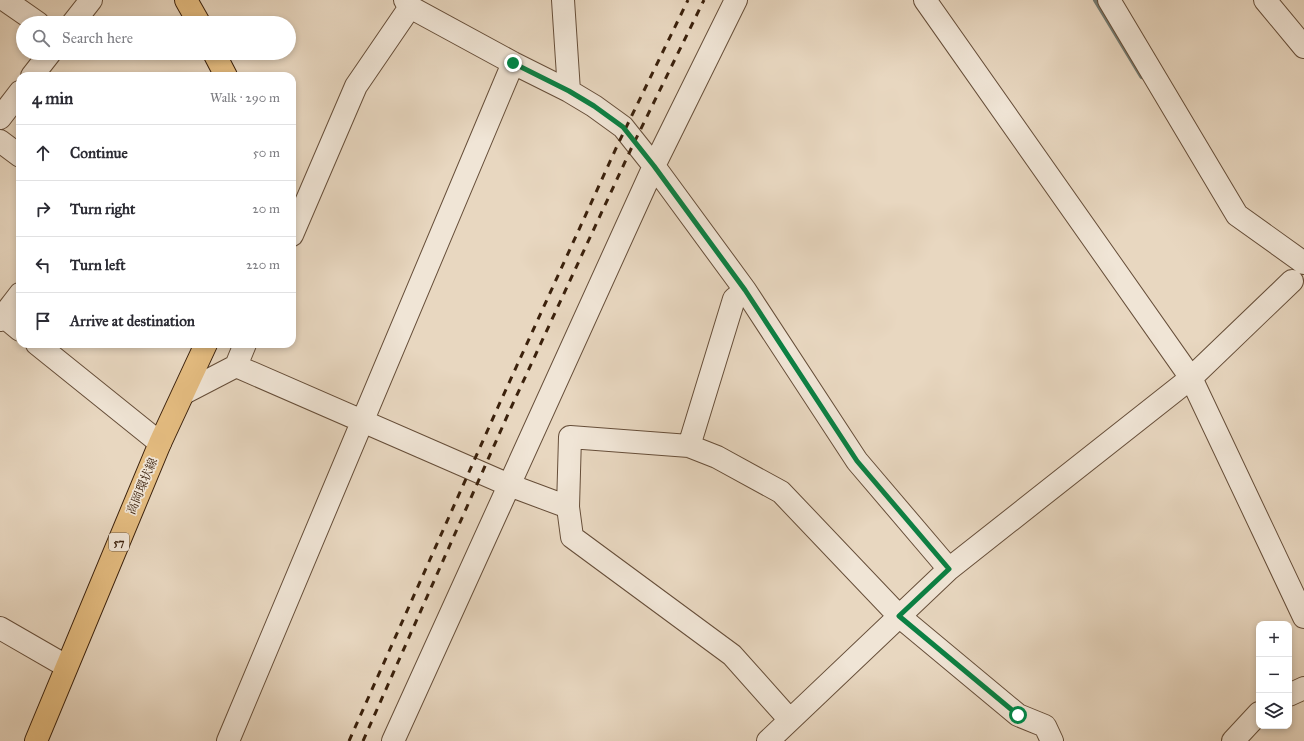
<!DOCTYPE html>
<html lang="en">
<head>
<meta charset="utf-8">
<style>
  body { margin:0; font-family:"IM FELL Great Primer","Noto Serif JP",serif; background:#f2f2f3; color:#2b2b33 }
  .controls { position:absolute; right:12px; bottom:12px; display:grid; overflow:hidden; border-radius:8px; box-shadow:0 2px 6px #0003 }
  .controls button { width:36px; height:36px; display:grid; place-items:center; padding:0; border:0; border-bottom:1px solid #e1e1e2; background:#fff; color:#2b2b33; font:20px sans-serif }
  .stop { position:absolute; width:12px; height:12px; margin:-9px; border:3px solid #0b8043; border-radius:50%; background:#fff }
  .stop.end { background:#0b8043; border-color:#fff; box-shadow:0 1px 4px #0008 }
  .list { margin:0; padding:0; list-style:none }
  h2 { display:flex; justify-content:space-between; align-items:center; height:52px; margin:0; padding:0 16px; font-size:17px }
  h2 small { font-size:13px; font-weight:400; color:#7c7c81 }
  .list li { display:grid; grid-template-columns:26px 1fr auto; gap:12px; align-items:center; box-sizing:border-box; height:56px; padding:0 16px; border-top:1px solid #e1e1e2 }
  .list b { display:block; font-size:15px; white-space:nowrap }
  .list em { font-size:13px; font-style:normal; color:#7c7c81 }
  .icon { flex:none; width:22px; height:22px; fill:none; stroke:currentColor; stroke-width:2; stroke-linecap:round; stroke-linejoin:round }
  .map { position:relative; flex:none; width:1304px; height:741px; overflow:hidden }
  .search { position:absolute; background:#fff; box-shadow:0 2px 6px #0003; left:16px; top:16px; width:280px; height:44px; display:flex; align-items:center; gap:10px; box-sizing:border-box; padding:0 14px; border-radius:22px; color:#7c7c81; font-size:15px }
  .panel { position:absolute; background:#fff; box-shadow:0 2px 6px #0003; left:16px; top:72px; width:280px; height:276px; border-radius:12px }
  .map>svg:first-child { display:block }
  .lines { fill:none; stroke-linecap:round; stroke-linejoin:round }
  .stream { stroke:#737c74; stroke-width:6 }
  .minor-casing { stroke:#664e39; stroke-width:24 }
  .major-casing { stroke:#3b210c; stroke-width:24 }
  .minor { stroke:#f0e5d6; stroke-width:22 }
  .major { stroke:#e4bc80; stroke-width:22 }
  .rail { stroke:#3b210c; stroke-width:3; stroke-dasharray:7 7; stroke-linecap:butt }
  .route { stroke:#0b8043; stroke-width:5 }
  .labels { text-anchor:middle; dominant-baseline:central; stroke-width:3.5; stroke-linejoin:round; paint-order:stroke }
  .shield { fill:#f0e5d6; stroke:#715c49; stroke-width:1 }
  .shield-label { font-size:11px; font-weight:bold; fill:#3b210c }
  .street-label { font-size:12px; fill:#3b210c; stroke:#f0e5d6 }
</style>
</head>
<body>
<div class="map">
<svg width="1304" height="741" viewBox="0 0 1304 741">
  <rect width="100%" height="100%" fill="#e8d7c0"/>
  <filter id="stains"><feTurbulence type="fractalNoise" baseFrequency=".005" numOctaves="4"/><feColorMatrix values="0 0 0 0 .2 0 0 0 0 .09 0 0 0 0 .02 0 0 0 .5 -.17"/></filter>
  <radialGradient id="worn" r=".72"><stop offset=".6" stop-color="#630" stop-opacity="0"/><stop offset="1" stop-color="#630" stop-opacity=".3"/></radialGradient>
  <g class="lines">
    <path class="stream" d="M 1096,0 L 1142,76"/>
    <g class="minor-casing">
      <path id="minor" d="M 5,0 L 38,23
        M 405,0 L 410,7 L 513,63 L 569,91 L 594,106 L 623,127 L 654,166 L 745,290 L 857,461 L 949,569
        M 563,0 L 569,91
        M 925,0 L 1191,378 L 1304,617
        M 1109,0 L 1237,215 L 1304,263
        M 1265,0 L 1304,47
        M 73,23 L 91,0
        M 32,76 L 50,53
        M 0,118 L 20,92
        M 0,141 L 20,156
        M 292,235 L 356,86 L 410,7
        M 3,316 L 20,330
        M 0,320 L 20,294
        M 37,344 L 160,443
        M 236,366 L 509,485 L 568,507 L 570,437 L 689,446 L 734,299 L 745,290
        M 184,393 L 236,366 L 245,344
        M 689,446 L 717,457 L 781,492 L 899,616 L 1018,715 L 1045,726 L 1052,741
        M 568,507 L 572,537 L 732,655 L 790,720
        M 0,628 L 66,666
        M 1289,695 L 1304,688
        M 228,741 L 513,63
        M 393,741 L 654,166 L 736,0
        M 768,741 L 949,569 L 1191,378 L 1292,281
        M 1233,741 L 1259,713"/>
    </g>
    <g class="major-casing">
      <path id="major" d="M 186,0 L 199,23
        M 214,53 L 226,76
        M 36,741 L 160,443 L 206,344"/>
    </g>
    <use href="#minor" class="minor"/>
    <use href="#major" class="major"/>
    <path class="rail" d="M 349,741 L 498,407 L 618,144 L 688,0
      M 363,741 L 509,412 L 631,149 L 704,0"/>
  </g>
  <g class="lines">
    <path class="route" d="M 513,63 L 569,91 L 594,106 L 623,127 L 654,166 L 745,290 L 857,461 L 949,569 L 899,616 L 1018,715"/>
  </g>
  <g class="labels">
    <rect class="shield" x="109" y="533" width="20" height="18" rx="3"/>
    <g class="shield-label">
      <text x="119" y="542">57</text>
    </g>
    <g class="street-label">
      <text transform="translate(142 486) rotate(-67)">高岡環状線</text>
    </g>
  </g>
  <rect width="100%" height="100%" filter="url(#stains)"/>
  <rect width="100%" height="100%" fill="url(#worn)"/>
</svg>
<div class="controls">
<button>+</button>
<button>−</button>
<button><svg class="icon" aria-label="layers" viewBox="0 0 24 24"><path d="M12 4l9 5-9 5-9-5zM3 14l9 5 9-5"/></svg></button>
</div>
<div class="stop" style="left:1018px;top:715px"></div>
<div class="stop end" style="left:513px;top:63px"></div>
<div class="search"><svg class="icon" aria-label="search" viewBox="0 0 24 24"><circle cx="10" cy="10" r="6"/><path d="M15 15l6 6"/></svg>Search here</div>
<section class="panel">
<h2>4 min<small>Walk · 290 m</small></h2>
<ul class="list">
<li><svg class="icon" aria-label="ahead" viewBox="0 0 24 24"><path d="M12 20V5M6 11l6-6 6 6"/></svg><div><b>Continue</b></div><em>50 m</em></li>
<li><svg class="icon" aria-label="right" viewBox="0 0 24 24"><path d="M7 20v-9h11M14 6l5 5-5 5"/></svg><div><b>Turn right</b></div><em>20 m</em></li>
<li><svg class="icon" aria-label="left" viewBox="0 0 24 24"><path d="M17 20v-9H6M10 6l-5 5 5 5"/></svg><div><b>Turn left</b></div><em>220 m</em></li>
<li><svg class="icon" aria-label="arrive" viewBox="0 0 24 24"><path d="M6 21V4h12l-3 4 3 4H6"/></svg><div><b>Arrive at destination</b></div></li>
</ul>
</section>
</div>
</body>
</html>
